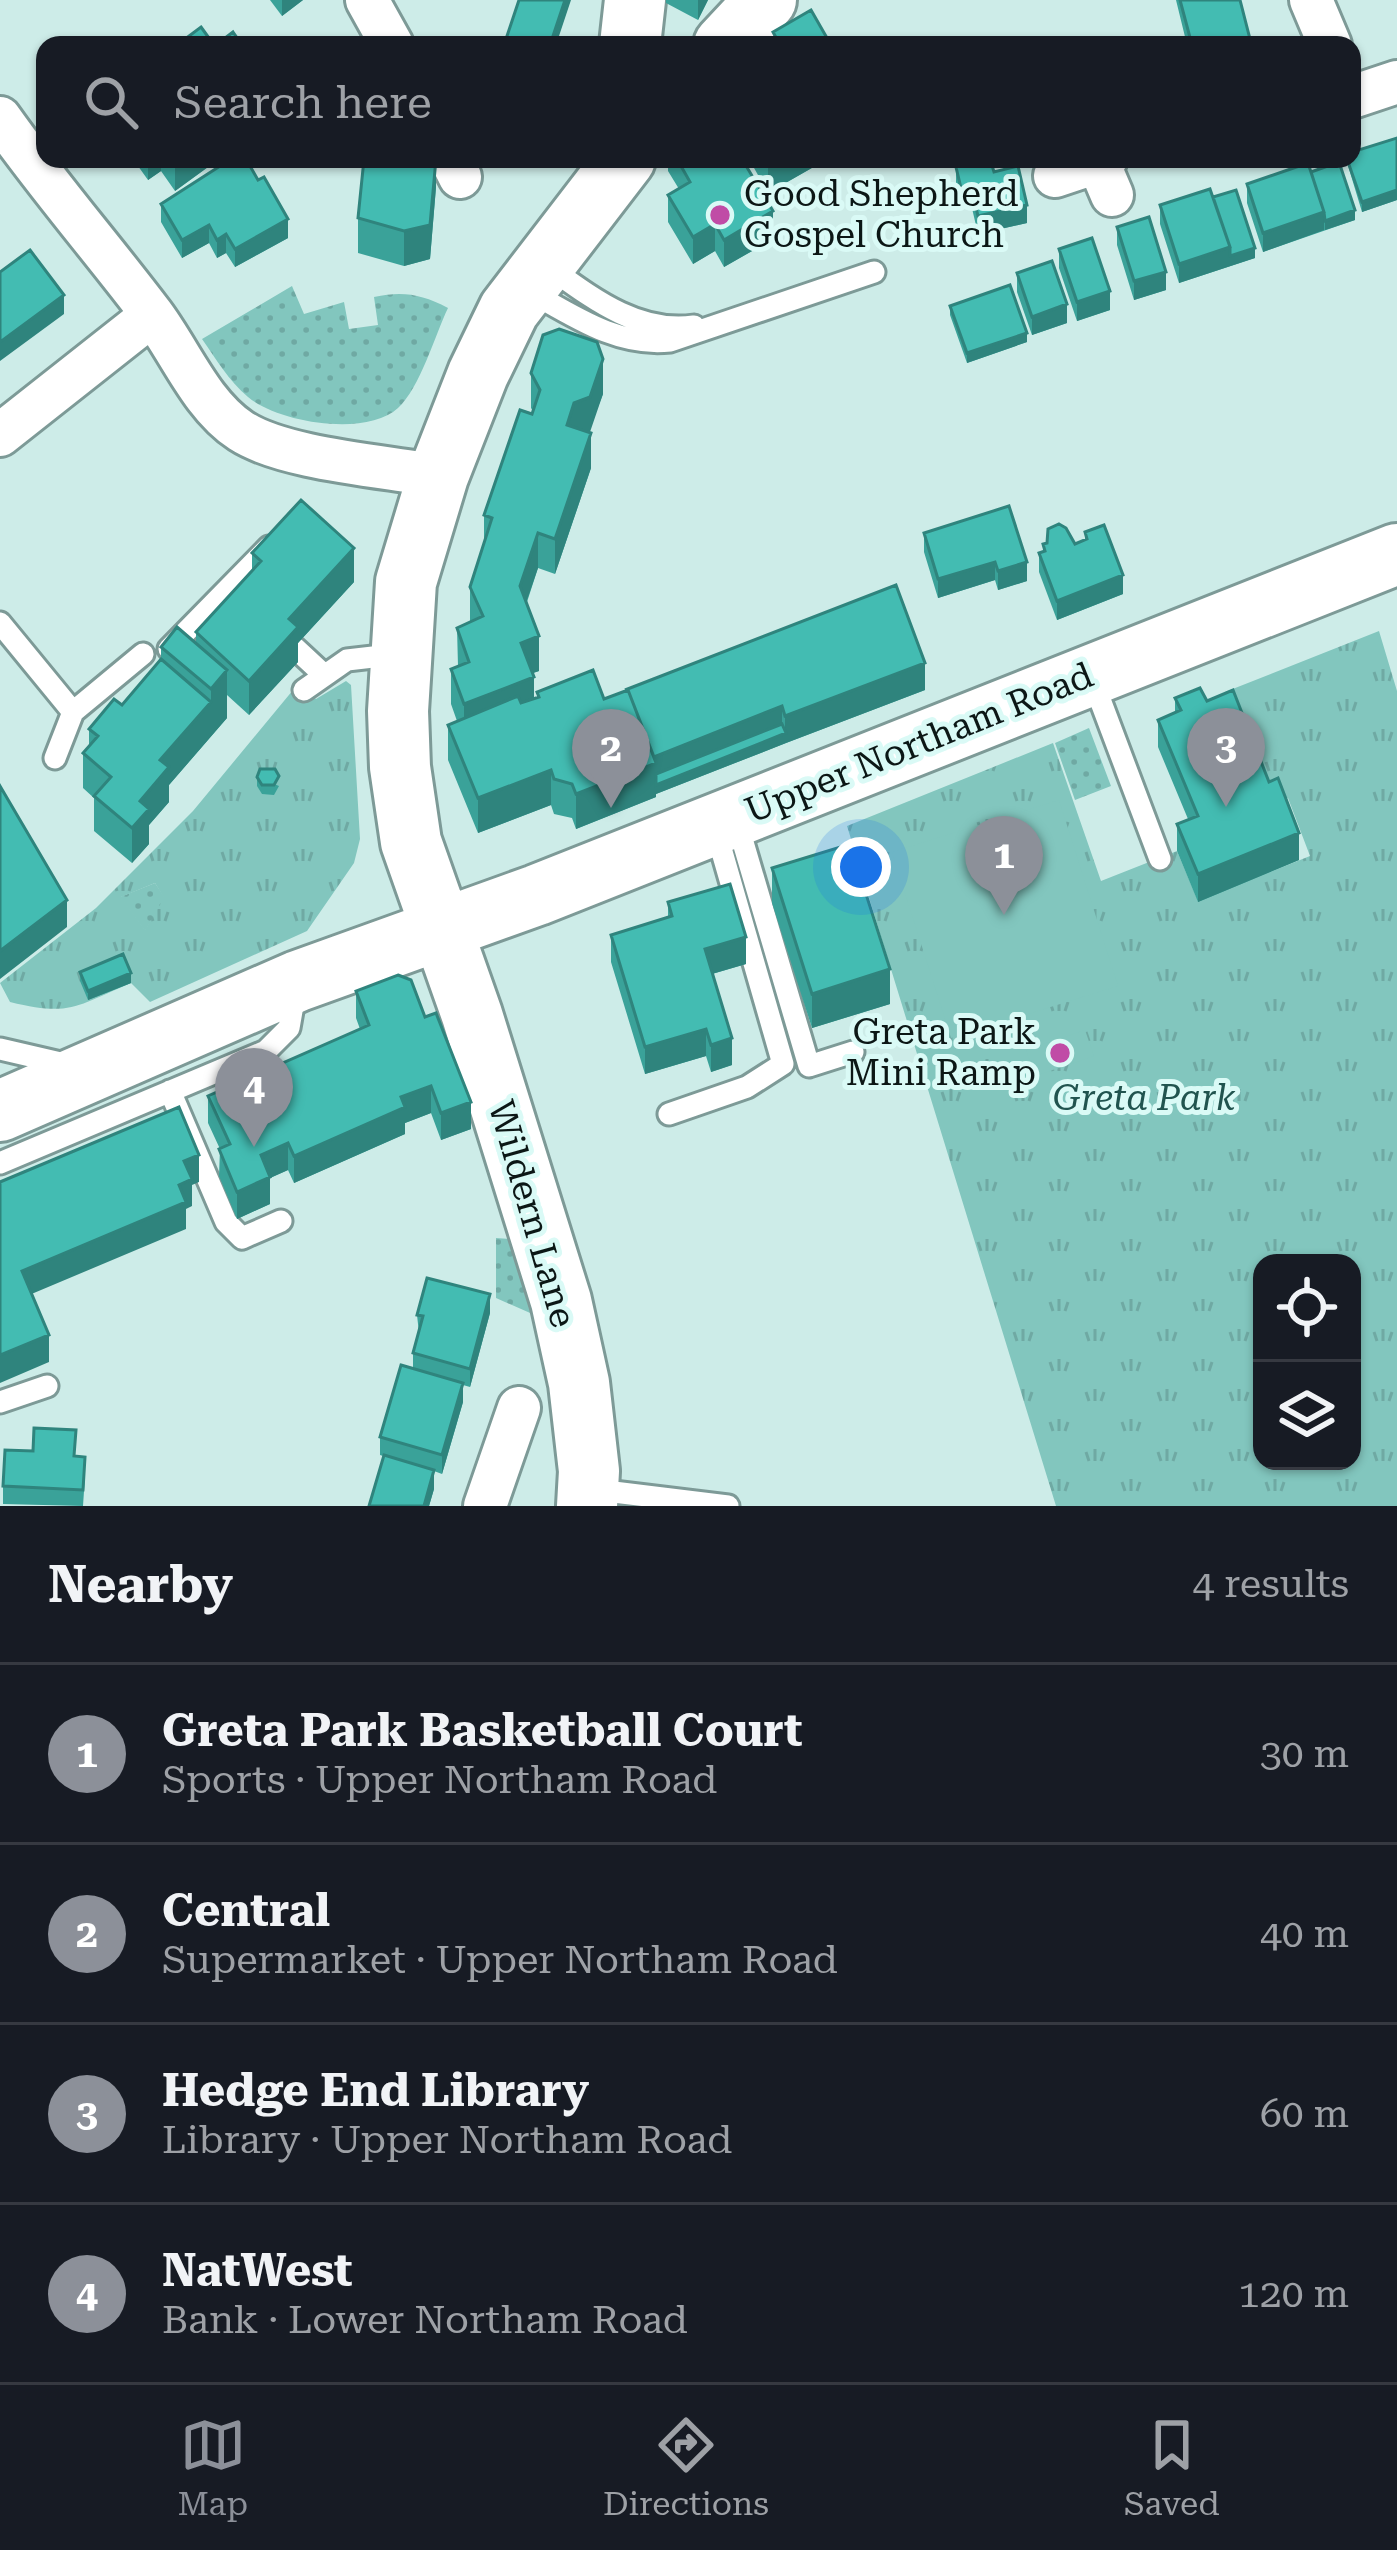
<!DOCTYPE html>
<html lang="en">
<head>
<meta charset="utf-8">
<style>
  body { margin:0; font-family:"Roboto Serif",serif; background:#242831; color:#f1f3f6 }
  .controls { position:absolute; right:36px; bottom:36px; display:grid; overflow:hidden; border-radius:24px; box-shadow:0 3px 9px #0004 }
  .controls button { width:108px; height:108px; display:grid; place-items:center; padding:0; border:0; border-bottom:3px solid #363941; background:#171b24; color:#f1f3f6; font:60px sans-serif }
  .you { position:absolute; left:861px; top:867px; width:42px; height:42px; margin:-30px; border:9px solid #fff; border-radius:50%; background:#1a73e8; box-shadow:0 0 0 18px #1a73e833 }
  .badge { display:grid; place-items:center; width:78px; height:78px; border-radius:50%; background:#8c9099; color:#fff; font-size:39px; font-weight:700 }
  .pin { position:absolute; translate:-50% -99px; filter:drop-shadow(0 3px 6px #0008) }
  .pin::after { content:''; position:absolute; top:63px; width:42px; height:36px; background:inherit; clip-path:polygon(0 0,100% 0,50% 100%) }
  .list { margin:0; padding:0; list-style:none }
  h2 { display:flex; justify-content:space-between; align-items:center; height:156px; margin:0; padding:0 48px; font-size:51px }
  h2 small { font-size:39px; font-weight:400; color:#9ea1a6 }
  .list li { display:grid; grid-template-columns:78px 1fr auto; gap:36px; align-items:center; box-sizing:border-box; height:180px; padding:0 48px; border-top:3px solid #363941 }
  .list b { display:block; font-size:45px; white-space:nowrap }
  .list p { margin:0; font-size:39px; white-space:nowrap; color:#9ea1a6 }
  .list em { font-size:39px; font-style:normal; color:#9ea1a6 }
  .icon { flex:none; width:66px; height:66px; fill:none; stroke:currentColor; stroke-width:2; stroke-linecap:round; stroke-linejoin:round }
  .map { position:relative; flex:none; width:1397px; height:1506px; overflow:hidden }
  .search { position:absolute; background:#171b24; box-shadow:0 3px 9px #0004; left:36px; right:36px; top:36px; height:132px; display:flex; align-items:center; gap:30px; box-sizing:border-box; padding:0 42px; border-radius:24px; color:#9ea1a6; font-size:45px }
  .sheet { height:876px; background:#171b24 }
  nav { display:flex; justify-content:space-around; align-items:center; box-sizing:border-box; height:168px; border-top:3px solid #363941; background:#171b24; font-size:33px; color:#9ea1a6 }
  nav a { display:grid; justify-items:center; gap:6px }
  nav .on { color:#8c9099 }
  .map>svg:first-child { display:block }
  .grass { fill:url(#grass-dots) }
  .park { fill:url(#park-tufts); fill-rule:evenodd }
  .pitch { fill:#82c6be }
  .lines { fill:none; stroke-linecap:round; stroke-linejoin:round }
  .lane-casing { stroke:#7d9a97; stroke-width:27 }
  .street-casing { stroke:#7d9a97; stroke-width:48 }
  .secondary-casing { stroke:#7d9a97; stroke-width:66 }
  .lane { stroke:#fff; stroke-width:21 }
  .street { stroke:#fff; stroke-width:42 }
  .secondary { stroke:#fff; stroke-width:60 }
  .wall { fill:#3aa299 }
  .shaded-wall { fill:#2f847d }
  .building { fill:#43bcb2; stroke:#2f847d; stroke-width:3 }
  .poi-dot { fill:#c04ca6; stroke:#dafaf6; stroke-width:4.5 }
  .labels { text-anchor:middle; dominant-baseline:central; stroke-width:10; stroke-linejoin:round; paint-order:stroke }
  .poi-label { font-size:36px; fill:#0c1716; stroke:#dafaf6; text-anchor:start }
  .street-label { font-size:36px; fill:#0c1716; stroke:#dafaf6 }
  .park-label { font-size:36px; font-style:italic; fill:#21544f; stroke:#dafaf6 }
</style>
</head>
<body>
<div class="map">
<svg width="1397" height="1506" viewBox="0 0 1397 1506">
  <defs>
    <pattern id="grass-dots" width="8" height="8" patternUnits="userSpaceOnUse" patternTransform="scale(3)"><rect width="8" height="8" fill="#82c6be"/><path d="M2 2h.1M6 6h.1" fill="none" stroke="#6fa9a3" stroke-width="1.8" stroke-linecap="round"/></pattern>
    <pattern id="park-tufts" width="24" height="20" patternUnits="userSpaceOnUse" patternTransform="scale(3)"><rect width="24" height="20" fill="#82c6be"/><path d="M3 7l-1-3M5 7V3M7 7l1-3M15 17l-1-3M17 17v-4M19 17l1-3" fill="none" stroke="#6fa9a3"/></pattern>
  </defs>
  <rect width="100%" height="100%" fill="#cdece8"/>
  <path class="grass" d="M 292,286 L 304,314 L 344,302 L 349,329 L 378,325 L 374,297 C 403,291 421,294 448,308 C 435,335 420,388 398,408 C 367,437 279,423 248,397 C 229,381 216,359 202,339 Z
    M 1089,728 L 1111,786 L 1075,800 L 1055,743 Z
    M 155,883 L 165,898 L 145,931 L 120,897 Z
    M 496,1238 L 512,1239 L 537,1316 L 496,1298 Z"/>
  <path class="park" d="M 1379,631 L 1397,691 L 1397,1506 L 1056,1506 L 847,826 L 1053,743 L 1101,881 L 1177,851 L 1198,901 L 1310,856 L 1288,798 L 1270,804 L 1225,692 ZM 1262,1263 L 1352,1263 L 1352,1461 L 1262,1461 Z
    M 346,681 L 351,685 L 360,839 L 354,863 L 307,931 L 150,1002 L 131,983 C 76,1006 71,1017 10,1002 L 0,983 L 96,908 L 193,811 L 298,684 L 316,699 ZM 155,883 L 164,898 L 145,930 L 121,897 Z"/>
  <path class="pitch" d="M 1059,800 L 1118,986 L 951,1038 L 892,852 Z
    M 1085,1030 L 1094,1056 L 1035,1076 L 1026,1050 Z"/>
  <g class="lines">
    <g class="lane-casing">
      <path id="lane" d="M 549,267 C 592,298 638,334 694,326
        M 527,290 C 572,315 617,347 670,341 L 874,272
        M 0,623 L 73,712
        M 295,648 L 323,674
        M 169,649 L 269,547
        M 1093,681 L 1160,859
        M 304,690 L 347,660 L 399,654
        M 55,758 L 73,712 L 143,654
        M 737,822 L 809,1066 L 853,1052
        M 0,1049 L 69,1065
        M 170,1091 L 226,1222 L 242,1238 L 281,1221
        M 669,1114 L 747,1087 L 783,1064 L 716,831
        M 0,1163 L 266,1051 L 289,1028 L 295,994
        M 0,1402 L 47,1386
        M 589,1489 L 728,1506"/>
    </g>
    <g class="street-casing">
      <path id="street" d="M 367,0 L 392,45
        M 1311,0 L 1330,45
        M 1352,97 L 1397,82
        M 0,118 C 48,186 102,248 152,314 C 180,351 201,405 241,431 C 284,459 384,466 438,476
        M 451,159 L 460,177
        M 1098,162 L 1112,195
        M 1055,176 L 1106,159
        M 0,435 L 152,315
        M 485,1506 L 519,1408"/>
    </g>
    <g class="secondary-casing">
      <path id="secondary" d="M 630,45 L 635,0
        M 724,45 L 766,0
        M 0,1111 L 298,981 L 537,895 L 1397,554
        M 587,1506 L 589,1471 L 579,1383 L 561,1301 L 472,1015 L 411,842 L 400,767 L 398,711 L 406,582 L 438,476 L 478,374 L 509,310 L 625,159"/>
    </g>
    <use href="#lane" class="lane"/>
    <use href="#street" class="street"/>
    <use href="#secondary" class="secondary"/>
  </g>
  <path class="wall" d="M 270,0 L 303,0 L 282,16 Z
    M 666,0 L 708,0 L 698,20 L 666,3 Z
    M 1176,0 L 1240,0 L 1251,45 L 1187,45 Z
    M 1397,138 L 1397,200 L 1362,212 L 1346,159 L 1352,159 Z
    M 133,159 L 219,159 L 175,191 L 161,171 L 148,180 Z
    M 668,159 L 742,159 L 773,239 L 724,267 L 715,251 L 693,264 L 668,222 L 668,195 L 679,189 L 668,171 Z
    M 749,159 L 838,159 L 826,166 L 824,161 L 768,193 Z
    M 956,167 L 1027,223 L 978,234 L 971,204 L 961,207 L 956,185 Z
    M 1311,172 L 1355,220 L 1263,252 L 1247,203 L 1247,184 Z
    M 436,187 L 430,259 L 404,266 L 358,253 L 358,218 Z
    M 1213,197 L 1255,258 L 1179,283 L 1160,224 L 1160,205 Z
    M 161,204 L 288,238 L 235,267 L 226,253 L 217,258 L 209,243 L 182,258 L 161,222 Z
    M 1117,227 L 1166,290 L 1134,300 L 1117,245 Z
    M 1059,249 L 1110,310 L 1077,321 L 1059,268 Z
    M 1017,273 L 1067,323 L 1032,335 L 1017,292 Z
    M 950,306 L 1027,342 L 967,363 L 950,315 Z
    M 531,373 L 603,394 L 588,432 L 591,468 L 555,574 L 538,568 L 527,602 L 539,671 L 533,673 L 534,698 L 537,697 L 537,692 L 604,699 L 925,690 L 786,743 L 656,794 L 656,797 L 576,829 L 572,818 L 554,814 L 551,805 L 478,833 L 448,760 L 448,725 L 457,721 L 451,704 L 451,669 L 458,666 L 457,628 L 470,622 L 470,587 L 484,541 L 484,515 L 533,411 L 531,408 Z
    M 1009,506 L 1027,581 L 998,590 L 995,580 L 938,598 L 924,552 L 924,533 Z
    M 1085,532 L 1123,594 L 1057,620 L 1039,572 L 1039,553 L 1043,552 L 1043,544 L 1075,544 L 1085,540 Z
    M 252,553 L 354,582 L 298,643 L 298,662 L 249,715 L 227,695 L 227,718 L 169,785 L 169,802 L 149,825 L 149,844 L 132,863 L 94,831 L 94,798 L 83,788 L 83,753 L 89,746 L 89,729 L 122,705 L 161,659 L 161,647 L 196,643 L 196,632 L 252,571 Z
    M 1175,698 L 1299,860 L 1198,902 L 1177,851 L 1177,824 L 1188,819 L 1158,747 L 1158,720 L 1175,713 Z
    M 257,777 L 279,786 L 274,795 L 262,794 L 257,786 Z
    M 772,868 L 890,1004 L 812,1028 L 772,903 Z
    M 668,902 L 746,964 L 712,974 L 732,1065 L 711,1072 L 706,1056 L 645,1074 L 611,962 L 611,935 L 668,917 Z
    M 80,972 L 131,983 L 88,1000 L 80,981 Z
    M 356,991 L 471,1129 L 441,1140 L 431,1113 L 405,1123 L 405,1134 L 294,1183 L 288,1170 L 270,1178 L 270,1204 L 237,1219 L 219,1176 L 220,1149 L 208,1123 L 208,1096 L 360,1029 L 356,1018 Z
    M 490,1313 L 470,1387 L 463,1385 L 463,1402 L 442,1474 L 434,1471 L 434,1489 L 429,1506 L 369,1506 L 383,1456 L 380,1455 L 380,1437 L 413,1368 L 413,1353 L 419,1333 L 417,1315 Z
    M 75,1456 L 85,1476 L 83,1506 L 3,1504 L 3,1486 Z"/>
  <path class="shaded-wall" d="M 282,0 L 303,0 L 282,16 Z
    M 565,0 L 571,0 L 556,45 L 550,45 Z
    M 698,0 L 708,0 L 698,20 Z
    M 148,159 L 161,159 L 161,171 L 148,180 Z
    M 175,159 L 219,159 L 175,191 Z
    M 436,159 L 436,187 L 430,259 L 404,266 L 404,231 Z
    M 768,159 L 824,159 L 824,161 L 768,193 Z
    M 971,186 L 971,204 L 961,207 L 961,188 Z
    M 1397,190 L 1397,200 L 1362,212 L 1362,202 Z
    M 1027,205 L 1027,223 L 978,234 L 978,216 Z
    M 1355,210 L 1355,220 L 1325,230 L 1325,221 Z
    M 773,211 L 773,239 L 724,267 L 724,240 Z
    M 1324,212 L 1324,230 L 1263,252 L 1263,233 Z
    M 288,219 L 288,238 L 235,267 L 235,249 Z
    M 715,224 L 715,251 L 693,264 L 693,237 Z
    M 209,225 L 209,243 L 182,258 L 182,240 Z
    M 226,234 L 226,253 L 217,258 L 217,240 Z
    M 1230,247 L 1255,248 L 1255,258 L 1179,283 L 1179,264 Z
    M 1166,272 L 1166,290 L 1134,300 L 1134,281 Z
    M 1110,291 L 1110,310 L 1077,321 L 1077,302 Z
    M 64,295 L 64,314 L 0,361 L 0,342 Z
    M 1067,304 L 1067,323 L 1032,335 L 1032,317 Z
    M 1027,333 L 1027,342 L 967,363 L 967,353 Z
    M 603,359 L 603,394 L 590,432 L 574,438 L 567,425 L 574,403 Z
    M 591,433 L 591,468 L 555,574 L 555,539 Z
    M 538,533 L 538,568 L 520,620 L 520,586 Z
    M 354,548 L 354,582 L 298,643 L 298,662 L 249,715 L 249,681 L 289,619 Z
    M 995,562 L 995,580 L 938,598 L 938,579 Z
    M 1027,562 L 1027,581 L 998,590 L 998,571 Z
    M 1123,575 L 1123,594 L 1057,620 L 1057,601 Z
    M 539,636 L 539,671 L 521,677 L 521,643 Z
    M 925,663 L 925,690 L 786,743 L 656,794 L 656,797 L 576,829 L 576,794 L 651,758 L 782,706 L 782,733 L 785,733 L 785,716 Z
    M 227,670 L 227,718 L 169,785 L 169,802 L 149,825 L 149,844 L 132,863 L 132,828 L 140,801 L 160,760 L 211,702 L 211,689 Z
    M 534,677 L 534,712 L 464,739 L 464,704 Z
    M 551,770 L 551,805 L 478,833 L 478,798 Z
    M 1299,833 L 1299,860 L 1198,902 L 1198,874 Z
    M 67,900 L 67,927 L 0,979 L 0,951 Z
    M 746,937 L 746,964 L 705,976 L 705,949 Z
    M 890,969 L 890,1004 L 812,1028 L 812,994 Z
    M 131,973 L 131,983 L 88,1000 L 88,991 Z
    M 706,1029 L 706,1056 L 645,1074 L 645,1047 Z
    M 732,1038 L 732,1065 L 711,1072 L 711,1045 Z
    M 431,1086 L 431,1113 L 405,1123 L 405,1134 L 294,1183 L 294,1156 L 401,1097 Z
    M 471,1102 L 471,1129 L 441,1140 L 441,1113 Z
    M 288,1143 L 288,1170 L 270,1178 L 270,1204 L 237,1219 L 237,1192 L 261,1155 Z
    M 199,1155 L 199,1182 L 192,1185 L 192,1206 L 186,1209 L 186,1229 L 22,1298 L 22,1271 L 179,1185 L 184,1161 Z
    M 490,1294 L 490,1313 L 470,1387 L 470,1369 Z
    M 49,1335 L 49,1362 L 0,1383 L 0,1355 Z
    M 463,1383 L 463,1402 L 442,1474 L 442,1455 Z
    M 434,1470 L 434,1489 L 429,1506 L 424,1506 Z"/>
  <path class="building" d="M 519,0 L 565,0 L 550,45 L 504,45 Z
    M 1180,0 L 1240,0 L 1251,43 L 1243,45 L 1192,45 Z
    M 811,10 L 831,45 L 780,45 L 773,32 Z
    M 201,27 L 214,45 L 177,45 Z
    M 233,32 L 242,45 L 216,45 Z
    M 1397,138 L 1397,190 L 1362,202 L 1347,159 L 1352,159 L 1352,152 Z
    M 231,159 L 246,159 L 258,180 L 264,177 L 288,219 L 235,249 L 226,234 L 217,240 L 209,225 L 182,240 L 161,204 Z
    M 364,159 L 436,159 L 430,225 L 404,231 L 358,218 Z
    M 677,159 L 742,159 L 773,211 L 724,240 L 715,224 L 693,237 L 668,195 L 690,182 Z
    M 990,159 L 994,172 L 1018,166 L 1027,205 L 978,216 L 971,186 L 961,188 L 956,167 Z
    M 1339,162 L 1355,210 L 1325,221 L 1324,212 L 1311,172 Z
    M 1308,163 L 1324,212 L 1263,233 L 1247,184 Z
    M 1210,189 L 1230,247 L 1179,264 L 1160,205 Z
    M 1236,190 L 1255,248 L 1230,256 L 1230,247 L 1213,197 Z
    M 1149,217 L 1166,272 L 1134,281 L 1117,227 Z
    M 1092,238 L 1110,291 L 1077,302 L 1059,249 Z
    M 30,250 L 64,295 L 0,342 L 0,272 Z
    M 1052,261 L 1067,304 L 1032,317 L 1017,273 Z
    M 1010,285 L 1027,333 L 967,353 L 950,306 Z
    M 559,329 L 597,342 L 603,359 L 590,397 L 574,403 L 567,425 L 591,433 L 555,539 L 538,533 L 520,586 L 539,636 L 521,643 L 534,677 L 464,704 L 451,669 L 469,662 L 457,628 L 483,616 L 470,587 L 492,518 L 484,515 L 520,410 L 532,414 L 540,390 L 531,373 L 543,335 Z
    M 301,500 L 354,548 L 289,619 L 298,627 L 249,681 L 196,632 L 261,561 L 252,553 Z
    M 1009,506 L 1027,562 L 998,571 L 995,562 L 938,579 L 924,533 Z
    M 1059,524 L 1066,528 L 1075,544 L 1087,539 L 1085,532 L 1104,525 L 1123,575 L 1057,601 L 1039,553 L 1045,551 L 1043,544 L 1047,543 L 1048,529 Z
    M 896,585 L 925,663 L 785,716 L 782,706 L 654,757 L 628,690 L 625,690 Z
    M 177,627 L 227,670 L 211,689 L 161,647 Z
    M 161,659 L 211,702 L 160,760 L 169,767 L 140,801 L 149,809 L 132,828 L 94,796 L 111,777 L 83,753 L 98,736 L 89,729 L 114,699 L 122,705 Z
    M 593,670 L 604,699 L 628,690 L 656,763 L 576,794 L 572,784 L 554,779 L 551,770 L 478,798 L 448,725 L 518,696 L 521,703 L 539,697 L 537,692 Z
    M 1200,688 L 1207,701 L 1233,690 L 1269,782 L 1278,778 L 1299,833 L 1198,874 L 1177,824 L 1198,816 L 1158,720 L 1181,710 L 1175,698 Z
    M 782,724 L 786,733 L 656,785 L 656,774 Z
    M 260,769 L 275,769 L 279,776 L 274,785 L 262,785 L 257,777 Z
    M 0,786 L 67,900 L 0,951 Z
    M 850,844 L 890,969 L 812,994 L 772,868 Z
    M 730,884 L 746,937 L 705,949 L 732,1038 L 711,1045 L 706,1029 L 645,1047 L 611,935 L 672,916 L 668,902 Z
    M 123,954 L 131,973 L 88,991 L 80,972 Z
    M 398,975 L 411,980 L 425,1017 L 436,1013 L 471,1102 L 441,1113 L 431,1086 L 401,1097 L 405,1107 L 294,1156 L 288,1143 L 261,1155 L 270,1177 L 237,1192 L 219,1149 L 230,1144 L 208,1096 L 369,1025 L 356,991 Z
    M 179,1107 L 199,1155 L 184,1161 L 192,1179 L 179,1185 L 186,1202 L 22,1271 L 49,1335 L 0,1355 L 0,1182 Z
    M 427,1278 L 490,1294 L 470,1369 L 413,1353 L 423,1316 L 417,1315 Z
    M 401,1365 L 463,1383 L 442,1455 L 380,1437 Z
    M 34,1428 L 76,1430 L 74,1456 L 85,1457 L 83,1490 L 3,1486 L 5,1450 L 33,1451 Z
    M 384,1455 L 434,1470 L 424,1506 L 369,1506 Z"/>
  <g class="poi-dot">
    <circle cx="720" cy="215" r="12"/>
    <circle cx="1060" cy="1053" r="12"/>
  </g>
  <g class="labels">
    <g class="poi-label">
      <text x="744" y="194">Good Shepherd<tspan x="744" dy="41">Gospel Church</tspan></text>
      <text x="1036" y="1032" text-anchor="end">Greta Park<tspan x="1036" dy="41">Mini Ramp</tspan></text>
    </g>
    <g class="street-label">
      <text transform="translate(919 743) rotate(-22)">Upper Northam Road</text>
      <text transform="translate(532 1214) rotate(74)">Wildern Lane</text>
    </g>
    <g class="park-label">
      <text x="1144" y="1098">Greta Park</text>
    </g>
  </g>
</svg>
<div class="controls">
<button><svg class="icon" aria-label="locate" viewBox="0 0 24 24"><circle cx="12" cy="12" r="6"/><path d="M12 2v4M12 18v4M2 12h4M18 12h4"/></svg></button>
<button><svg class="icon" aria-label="layers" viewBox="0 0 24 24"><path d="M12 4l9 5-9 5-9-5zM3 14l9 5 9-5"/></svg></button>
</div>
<div class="you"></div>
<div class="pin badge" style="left:1004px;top:915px">1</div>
<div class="pin badge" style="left:611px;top:808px">2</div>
<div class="pin badge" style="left:1226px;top:807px">3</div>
<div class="pin badge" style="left:254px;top:1147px">4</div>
<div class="search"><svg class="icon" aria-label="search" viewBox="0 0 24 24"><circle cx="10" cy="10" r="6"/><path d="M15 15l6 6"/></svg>Search here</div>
</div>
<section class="sheet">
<h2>Nearby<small>4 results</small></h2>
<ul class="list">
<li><span class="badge">1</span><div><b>Greta Park Basketball Court</b><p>Sports · Upper Northam Road</p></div><em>30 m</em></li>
<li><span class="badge">2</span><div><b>Central</b><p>Supermarket · Upper Northam Road</p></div><em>40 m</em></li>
<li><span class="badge">3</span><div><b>Hedge End Library</b><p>Library · Upper Northam Road</p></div><em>60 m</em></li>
<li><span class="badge">4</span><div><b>NatWest</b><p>Bank · Lower Northam Road</p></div><em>120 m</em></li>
</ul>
</section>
<nav>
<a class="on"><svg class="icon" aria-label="map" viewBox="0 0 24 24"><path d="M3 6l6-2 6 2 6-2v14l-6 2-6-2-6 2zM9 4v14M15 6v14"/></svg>Map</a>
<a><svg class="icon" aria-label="directions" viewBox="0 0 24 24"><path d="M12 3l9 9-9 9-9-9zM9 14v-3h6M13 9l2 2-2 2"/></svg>Directions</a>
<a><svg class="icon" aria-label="saved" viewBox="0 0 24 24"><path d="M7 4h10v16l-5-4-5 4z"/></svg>Saved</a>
</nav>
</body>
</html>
